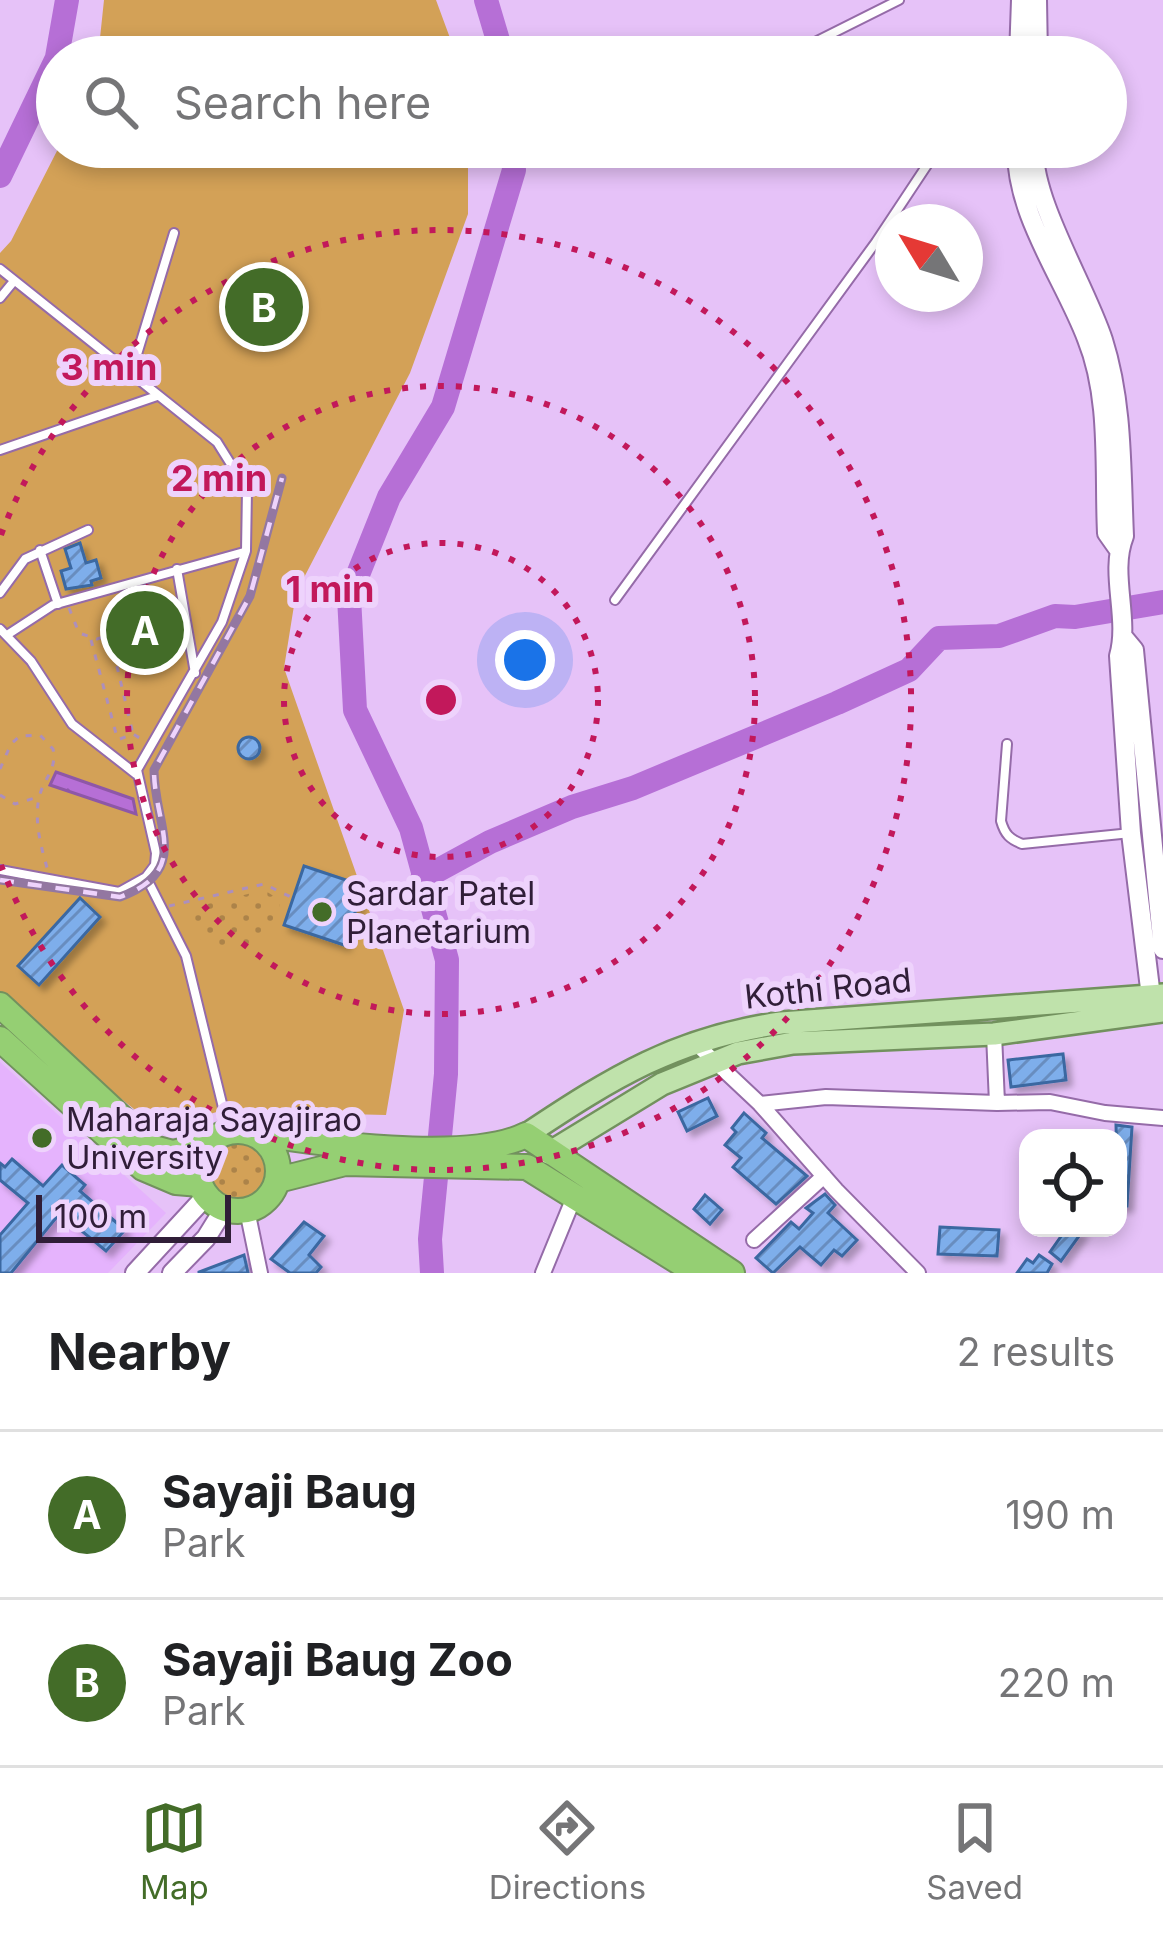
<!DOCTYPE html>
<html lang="en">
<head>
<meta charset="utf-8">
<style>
  body { margin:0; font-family:Inter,sans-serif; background:#f6f6f6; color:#202124 }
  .controls { position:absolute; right:36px; bottom:36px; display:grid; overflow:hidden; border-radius:24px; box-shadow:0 6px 18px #0003 }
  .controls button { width:108px; height:108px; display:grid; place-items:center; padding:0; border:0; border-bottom:3px solid #e0e0e0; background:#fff; color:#202124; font:60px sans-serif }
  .compass { position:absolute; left:875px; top:204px; width:108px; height:108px; border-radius:50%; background:#fff; box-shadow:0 6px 18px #0003; rotate:308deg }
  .scale { position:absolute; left:36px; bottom:30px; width:195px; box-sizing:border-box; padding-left:12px; border:6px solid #301e38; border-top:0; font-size:33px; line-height:42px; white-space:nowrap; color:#301e38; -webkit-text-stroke:9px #eed3fc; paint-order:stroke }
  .you { position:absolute; left:525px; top:660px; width:42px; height:42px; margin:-30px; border:9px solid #fff; border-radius:50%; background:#1a73e8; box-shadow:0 0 0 18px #1a73e833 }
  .badge { display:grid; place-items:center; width:78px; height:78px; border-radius:50%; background:#436c28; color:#fff; font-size:39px; font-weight:700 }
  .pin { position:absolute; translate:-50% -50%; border:6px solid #fff; box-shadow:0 3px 12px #0006 }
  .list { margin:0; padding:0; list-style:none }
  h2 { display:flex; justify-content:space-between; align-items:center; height:156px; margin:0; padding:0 48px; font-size:51px }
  h2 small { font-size:39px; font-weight:400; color:#757577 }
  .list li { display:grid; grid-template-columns:78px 1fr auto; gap:36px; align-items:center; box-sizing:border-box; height:168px; padding:0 48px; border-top:3px solid #e0e0e0 }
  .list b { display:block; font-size:45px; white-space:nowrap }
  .list p { margin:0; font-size:39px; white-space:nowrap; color:#757577 }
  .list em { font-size:39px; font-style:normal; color:#757577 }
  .icon { flex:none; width:66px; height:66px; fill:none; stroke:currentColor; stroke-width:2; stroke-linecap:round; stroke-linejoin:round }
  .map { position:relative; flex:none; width:1163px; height:1273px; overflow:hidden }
  .search { position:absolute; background:#fff; box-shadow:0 6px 18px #0003; left:36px; right:36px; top:36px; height:132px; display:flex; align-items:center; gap:30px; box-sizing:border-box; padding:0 42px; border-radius:66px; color:#757577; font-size:45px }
  .sheet { height:492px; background:#fff }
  nav { display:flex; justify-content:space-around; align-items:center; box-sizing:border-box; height:168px; border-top:3px solid #e0e0e0; background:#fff; font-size:33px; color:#757577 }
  nav a { display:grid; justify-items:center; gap:6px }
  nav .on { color:#436c28 }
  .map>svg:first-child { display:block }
  .built { fill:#e5b3fd }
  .green { fill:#d3a157 }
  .garden { fill:url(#garden-dots) }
  .water { fill:url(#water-ripples); stroke:#8e57a7; stroke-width:3 }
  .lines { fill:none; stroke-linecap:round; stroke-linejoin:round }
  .river { stroke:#b66fd6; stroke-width:24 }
  .building { fill:url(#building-hatch); stroke:#3b68a1; stroke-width:3; filter:url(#shadow) }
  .lane-casing { stroke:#956ba8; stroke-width:12 }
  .street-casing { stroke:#956ba8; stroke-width:18 }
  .secondary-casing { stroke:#956ba8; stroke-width:22 }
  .primary-casing { stroke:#72915e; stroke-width:26 }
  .highway-casing { stroke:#72915e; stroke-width:28 }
  .path { stroke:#ad8fbc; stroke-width:3; stroke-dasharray:6 9; stroke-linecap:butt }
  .lane { stroke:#fff; stroke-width:8 }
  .street { stroke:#fff; stroke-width:14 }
  .secondary { stroke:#fff; stroke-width:18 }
  .primary { stroke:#bfe2ab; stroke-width:21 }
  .highway { stroke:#95cf73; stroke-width:24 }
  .rail-casing { stroke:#9377a1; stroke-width:9 }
  .rail { stroke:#eed3fc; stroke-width:4.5; stroke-dasharray:14; stroke-linecap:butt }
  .ring { fill:none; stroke:#c2185b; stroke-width:6; stroke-dasharray:6 12 }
  .poi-dot { fill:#436c28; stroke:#eed3fc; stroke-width:4.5 }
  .labels { text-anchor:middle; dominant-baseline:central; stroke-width:12; stroke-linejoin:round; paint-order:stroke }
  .poi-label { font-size:33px; fill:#301e38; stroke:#eed3fc; text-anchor:start }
  .street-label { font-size:33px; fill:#301e38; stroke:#eed3fc }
  .centre { fill:#c2185b; stroke:#eed3fc; stroke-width:6 }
  .ring-label { font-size:36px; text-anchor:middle; font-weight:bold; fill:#c2185b; stroke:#eed3fc; stroke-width:12; stroke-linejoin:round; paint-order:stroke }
</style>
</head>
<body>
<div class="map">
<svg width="1163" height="1273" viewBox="0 0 1163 1273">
  <defs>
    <pattern id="garden-dots" width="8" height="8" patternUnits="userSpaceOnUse" patternTransform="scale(3)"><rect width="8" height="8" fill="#d3a157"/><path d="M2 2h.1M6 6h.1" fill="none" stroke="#ac8349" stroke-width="1.8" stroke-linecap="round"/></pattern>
    <pattern id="water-ripples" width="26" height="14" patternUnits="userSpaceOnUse" patternTransform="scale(3)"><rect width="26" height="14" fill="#b66fd6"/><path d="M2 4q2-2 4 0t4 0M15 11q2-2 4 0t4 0" fill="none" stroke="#945baf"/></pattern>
    <pattern id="building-hatch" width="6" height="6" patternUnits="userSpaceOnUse" patternTransform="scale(3)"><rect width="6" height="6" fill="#7eaeeb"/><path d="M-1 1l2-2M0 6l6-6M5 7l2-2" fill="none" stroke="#688dbf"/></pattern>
    <filter id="shadow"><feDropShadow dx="5.5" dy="5.5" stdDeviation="3" flood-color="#0004"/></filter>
  </defs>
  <rect width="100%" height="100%" fill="#e6c2f8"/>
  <path class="built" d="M 0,1062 L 166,1213 L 108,1273 L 0,1273 Z"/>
  <path class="green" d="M 104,0 L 436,0 L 457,57 L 98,57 Z
    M 59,147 L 468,147 L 468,214 L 410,373 L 296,593 L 284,668 L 404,1010 L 386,1115 L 220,1111 L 159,1129 L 55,1046 L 0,993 L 0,253 L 11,241 Z"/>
  <path class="garden" d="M 264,890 L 280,900 L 277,923 L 259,946 L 210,950 L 191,929 L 187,909 Z
    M211 1170a29 29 0 1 1 58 0a29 29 0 1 1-58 0Z"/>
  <path class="water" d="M 56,772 L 133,799 L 136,814 L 50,785 Z"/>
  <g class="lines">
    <path class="river" d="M 486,0 L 503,57
      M 57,57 L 67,0
      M 0,176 L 57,58
      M 422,879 L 490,842 L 572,807 L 633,788 L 837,703 L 909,670 L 939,638 L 999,636 L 1055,616 L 1075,617 L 1163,602
      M 432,1273 L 430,1239 L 446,1074 L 447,960 L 411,828 L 355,710 L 349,597 L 389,497 L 443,407 L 514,170 L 512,147"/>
  </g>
  <path class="building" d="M 80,543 L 86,563 L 96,560 L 101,578 L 91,581 L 92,585 L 66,589 L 61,571 L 71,568 L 65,549 Z
    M238 748a11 11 0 1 1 22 0a11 11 0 1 1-22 0Z
    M 304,866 L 364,886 L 344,945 L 284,925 Z
    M 80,898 L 100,917 L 39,985 L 18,966 Z
    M 1063,1054 L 1066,1080 L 1011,1087 L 1008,1060 Z
    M 708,1098 L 717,1116 L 687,1131 L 678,1112 Z
    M 744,1113 L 766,1133 L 762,1138 L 807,1176 L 776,1204 L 733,1167 L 741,1158 L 725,1145 L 736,1132 L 732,1128 Z
    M 1116,1125 L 1132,1127 L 1127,1206 L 1118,1206 Z
    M 12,1159 L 43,1186 L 62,1165 L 85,1185 L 80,1191 L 125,1230 L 106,1251 L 60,1213 L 11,1273 L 0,1273 L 0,1235 L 28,1203 L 0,1180 L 0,1163 L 5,1167 Z
    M 825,1194 L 835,1205 L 828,1213 L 857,1240 L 842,1256 L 834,1250 L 821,1265 L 800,1247 L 773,1273 L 756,1258 L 791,1222 L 799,1229 L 813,1213 L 806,1208 Z
    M 705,1195 L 722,1210 L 710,1224 L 694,1209 Z
    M 304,1222 L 324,1236 L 309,1255 L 321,1267 L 316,1273 L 290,1273 L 271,1259 Z
    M 940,1227 L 999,1230 L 997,1256 L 938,1254 Z
    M 1067,1228 L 1082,1232 L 1061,1261 L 1050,1252 Z
    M 244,1255 L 248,1273 L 199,1273 L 199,1272 Z
    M 1039,1255 L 1052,1264 L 1047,1273 L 1017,1273 L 1027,1259 L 1033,1263 Z"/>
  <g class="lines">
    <g class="lane-casing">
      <path id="lane" d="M 785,57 L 899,0
        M 645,148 L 647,147
        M 0,269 L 217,442 L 247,490 L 246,551 L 222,622 L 137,770 L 156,853 L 155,865 L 146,877 L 186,956 L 229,1132
        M 0,298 L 14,281
        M 131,374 L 174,233
        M 0,450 L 157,396
        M 40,550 L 58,604
        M 177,569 L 195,673
        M 0,593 L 25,559 L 88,530
        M 615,600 L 876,242 L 939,147
        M 0,629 L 31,661 L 72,724 L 136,774
        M 7,635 L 53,605 L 244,552
        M 1007,744 L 1001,821 C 1005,835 1010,839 1022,844 L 1131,833
        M 0,870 L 119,892 L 146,877"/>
    </g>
    <g class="street-casing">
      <path id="street" d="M 994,1034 L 997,1103 L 1050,1102 L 1105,1113 L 1163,1118
        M 693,1041 L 760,1104 L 836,1190 L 918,1273
        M 760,1104 L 826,1097 L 997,1103
        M 247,1210 L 260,1273
        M 754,1240 L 824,1176
        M 543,1273 L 575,1195"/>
    </g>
    <g class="secondary-casing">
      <path id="secondary" d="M 1037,0 L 1038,57
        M 1019,57 L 1021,0
        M 1017,147 C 1015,214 1064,278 1087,339 C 1111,398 1104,470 1107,533 L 1119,550
        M 1034,147 C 1031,199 1086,287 1103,340 C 1123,403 1121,470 1124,536 C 1109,574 1130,617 1119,656 L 1131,833 L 1152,1005
        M 1124,638 L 1134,650 L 1163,949
        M 135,1273 L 206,1196
        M 172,1273 L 206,1238 L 224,1209"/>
    </g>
    <g class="primary-casing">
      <path id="primary" d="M 526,1135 C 613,1077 676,1038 781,1023 L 1163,995
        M 549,1153 L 662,1084 L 738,1053 L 793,1043 L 994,1034 L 1163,1011"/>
    </g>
    <g class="highway-casing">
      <path id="highway" d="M 0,1005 L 154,1148 L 173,1153 L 208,1145
        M 0,1039 L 143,1168 L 176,1182 L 200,1184
        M198 1171a40 40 0 1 1 80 0a40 40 0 1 1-80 0Z
        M 251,1132 C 316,1143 468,1164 526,1135 L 732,1273
        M 278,1180 L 345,1163 L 527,1167 L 697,1273"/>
    </g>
    <path class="path" d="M 69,608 L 79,633 L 97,639 L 109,635 L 116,620 L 114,598
      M 110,637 L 133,734
      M 91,640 L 118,741
      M 120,739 L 133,734 L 143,740
      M 0,769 L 11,744 L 20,736 L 40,735 L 53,749 C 57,769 45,777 40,794 C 33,819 41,847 48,871
      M 0,795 L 15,804 L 38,797
      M 169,906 L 264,884 L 293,898"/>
    <use href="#lane" class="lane"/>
    <use href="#street" class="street"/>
    <use href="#secondary" class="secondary"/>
    <use href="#primary" class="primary"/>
    <use href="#highway" class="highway"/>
    <g class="rail-casing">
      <path id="rail" d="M 0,880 L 120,897 C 193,870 154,826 154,770 L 250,596 L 282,478"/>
    </g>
    <use href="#rail" class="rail"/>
  </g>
  <g class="ring">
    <circle cx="441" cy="700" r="157"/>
    <circle cx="441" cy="700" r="314"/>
    <path d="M1 535A470 470 0 1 1 1 865"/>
  </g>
  <g class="poi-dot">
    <circle cx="322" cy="912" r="12"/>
    <circle cx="42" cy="1138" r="12"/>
  </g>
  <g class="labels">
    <g class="poi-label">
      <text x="346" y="893">Sardar Patel<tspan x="346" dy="38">Planetarium</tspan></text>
      <text x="66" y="1119">Maharaja Sayajirao<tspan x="66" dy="38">University</tspan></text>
    </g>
    <g class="street-label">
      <text transform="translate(828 988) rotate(-6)">Kothi Road</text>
    </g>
  </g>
  <circle cx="441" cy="700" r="18" class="centre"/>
  <g class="ring-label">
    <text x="109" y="380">3 min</text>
    <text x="219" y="491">2 min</text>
    <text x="330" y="602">1 min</text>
  </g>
</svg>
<div class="controls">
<button><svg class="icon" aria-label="locate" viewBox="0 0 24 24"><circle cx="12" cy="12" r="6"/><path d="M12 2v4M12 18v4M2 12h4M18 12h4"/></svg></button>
</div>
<svg class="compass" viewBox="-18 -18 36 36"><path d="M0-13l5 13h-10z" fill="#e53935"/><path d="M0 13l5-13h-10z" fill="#757577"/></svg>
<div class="scale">100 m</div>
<div class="you"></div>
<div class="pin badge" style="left:145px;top:630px">A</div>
<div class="pin badge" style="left:264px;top:307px">B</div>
<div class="search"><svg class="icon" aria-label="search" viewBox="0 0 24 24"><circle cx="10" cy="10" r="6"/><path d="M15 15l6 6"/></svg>Search here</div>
</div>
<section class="sheet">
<h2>Nearby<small>2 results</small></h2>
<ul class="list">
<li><span class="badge">A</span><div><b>Sayaji Baug</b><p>Park</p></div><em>190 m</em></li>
<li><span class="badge">B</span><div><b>Sayaji Baug Zoo</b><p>Park</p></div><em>220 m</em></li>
</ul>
</section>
<nav>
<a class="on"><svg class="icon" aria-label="map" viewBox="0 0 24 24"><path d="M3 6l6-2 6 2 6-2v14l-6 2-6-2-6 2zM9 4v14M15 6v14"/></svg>Map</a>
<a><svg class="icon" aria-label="directions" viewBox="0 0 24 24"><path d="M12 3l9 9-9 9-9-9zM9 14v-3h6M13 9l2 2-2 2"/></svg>Directions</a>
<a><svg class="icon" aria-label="saved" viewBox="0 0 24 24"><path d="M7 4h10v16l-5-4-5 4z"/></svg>Saved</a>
</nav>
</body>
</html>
